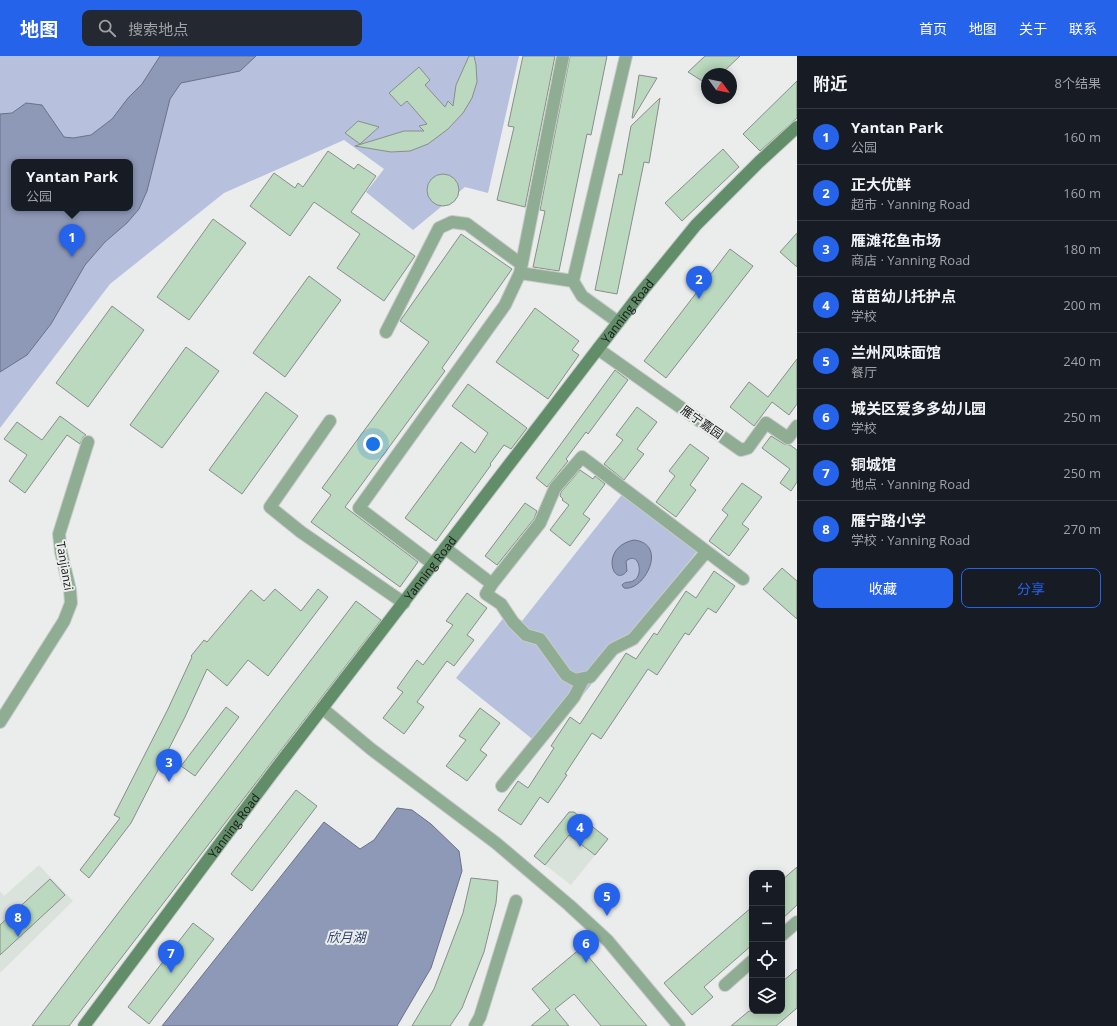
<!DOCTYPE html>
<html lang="zh">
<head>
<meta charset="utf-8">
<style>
  body { margin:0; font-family:"Open Sans","Noto Sans SC",sans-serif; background:#242831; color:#f1f3f6 }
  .controls { position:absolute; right:12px; bottom:12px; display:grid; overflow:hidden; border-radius:8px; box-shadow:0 2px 10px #0003 }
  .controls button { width:36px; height:36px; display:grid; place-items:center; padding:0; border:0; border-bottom:1px solid #363941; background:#171b24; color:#f1f3f6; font:20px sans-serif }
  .compass { position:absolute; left:701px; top:12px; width:36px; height:36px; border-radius:50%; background:#171b24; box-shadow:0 2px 10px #0003; rotate:123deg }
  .you { position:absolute; left:373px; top:388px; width:14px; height:14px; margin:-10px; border:3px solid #fff; border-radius:50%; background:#1a73e8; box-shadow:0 0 0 6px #1a73e833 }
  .badge { display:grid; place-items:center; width:26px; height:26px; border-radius:50%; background:#2563eb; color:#fff; font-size:13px; font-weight:700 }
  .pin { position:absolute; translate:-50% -33px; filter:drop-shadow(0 1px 2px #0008) }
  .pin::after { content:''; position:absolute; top:21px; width:14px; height:12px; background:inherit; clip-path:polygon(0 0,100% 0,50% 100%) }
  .popup { position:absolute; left:11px; top:103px; width:122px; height:52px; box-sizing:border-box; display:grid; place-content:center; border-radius:8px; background:#171b24; filter:drop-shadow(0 1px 3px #0005); font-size:13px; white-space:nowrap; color:#9ea1a6 }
  .popup b { font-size:15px; color:#f1f3f6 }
  .popup::after { content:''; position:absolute; left:50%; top:100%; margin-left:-8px; border:8px solid transparent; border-top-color:#171b24 }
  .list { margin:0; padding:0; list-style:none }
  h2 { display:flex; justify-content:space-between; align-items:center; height:52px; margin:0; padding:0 16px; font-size:17px }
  h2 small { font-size:13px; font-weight:400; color:#9ea1a6 }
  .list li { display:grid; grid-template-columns:26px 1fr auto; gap:12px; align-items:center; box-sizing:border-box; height:56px; padding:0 16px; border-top:1px solid #363941 }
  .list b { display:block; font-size:15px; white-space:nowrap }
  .list p { margin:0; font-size:13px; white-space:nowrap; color:#9ea1a6 }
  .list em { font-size:13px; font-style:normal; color:#9ea1a6 }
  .actions { display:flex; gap:8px; padding:12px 16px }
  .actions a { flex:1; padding:9px 0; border:1px solid #2563eb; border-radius:8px; text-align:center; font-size:14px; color:#2563eb }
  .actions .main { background:#2563eb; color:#fff }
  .icon { flex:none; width:22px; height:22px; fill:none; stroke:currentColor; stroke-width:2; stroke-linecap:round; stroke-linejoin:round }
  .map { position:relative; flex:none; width:797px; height:970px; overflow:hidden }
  header { display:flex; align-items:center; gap:24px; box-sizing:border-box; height:56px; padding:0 20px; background:#2563eb; color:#fff }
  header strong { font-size:19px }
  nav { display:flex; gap:22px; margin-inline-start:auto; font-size:14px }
  .search { width:280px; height:36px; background:#242831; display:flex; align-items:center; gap:10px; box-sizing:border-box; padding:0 14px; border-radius:8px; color:#9ea1a6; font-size:15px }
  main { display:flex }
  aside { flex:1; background:#171b24 }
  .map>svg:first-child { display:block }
  .built { fill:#dae3db }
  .green { fill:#b7c1de; fill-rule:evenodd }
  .water { fill:#8e99b8; stroke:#6a7288; fill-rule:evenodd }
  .building { fill:#bad9be; stroke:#8a8d8a }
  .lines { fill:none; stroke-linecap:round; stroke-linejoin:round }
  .street-casing { stroke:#c8cbc9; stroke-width:14 }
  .secondary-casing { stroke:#c8cbc9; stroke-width:14 }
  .street { stroke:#8fad93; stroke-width:12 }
  .secondary { stroke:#618d68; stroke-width:12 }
  .labels { text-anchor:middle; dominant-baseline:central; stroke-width:4; stroke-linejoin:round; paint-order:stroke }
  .street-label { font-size:12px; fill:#171817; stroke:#eaedeb }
  .water-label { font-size:13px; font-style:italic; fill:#34416d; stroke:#eaedeb }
</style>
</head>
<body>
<header>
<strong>地图</strong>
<div class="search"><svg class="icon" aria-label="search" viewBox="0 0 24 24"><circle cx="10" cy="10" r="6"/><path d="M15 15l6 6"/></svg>搜索地点</div>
<nav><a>首页</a><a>地图</a><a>关于</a><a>联系</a></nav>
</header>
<main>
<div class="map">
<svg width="797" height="970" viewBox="0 0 797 970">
  <rect width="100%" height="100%" fill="#eaedeb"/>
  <path class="built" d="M 582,763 L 608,783 L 571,829 L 545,809 Z
    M 39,809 L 73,845 L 0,917 L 0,835 L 4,840 Z"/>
  <path class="green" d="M 0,0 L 519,0 L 488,137 L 465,131 L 413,174 L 366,136 L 384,113 L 344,84 L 224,137 L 110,228 L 0,372 ZM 14,106 L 130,106 L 130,152 L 14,152 Z
    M 624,436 L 698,494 L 575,649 L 536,686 L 456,622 L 509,555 L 522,565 Z"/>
  <path class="water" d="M 160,0 L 256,0 L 240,15 L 181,27 L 170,43 L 147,135 L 139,153 L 127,167 L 105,186 L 85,209 L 51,268 L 27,299 L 0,316 L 0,58 L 12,57 L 26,47 L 42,49 L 64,81 L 73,82 L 91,79 L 112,63 L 128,42 L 142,28 ZM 14,106 L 130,106 L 130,152 L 14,152 Z
    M 634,484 C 669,488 644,536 624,532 L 622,529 C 625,525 629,527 633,525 C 640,522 641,511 637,505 C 635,502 632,502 629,503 L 626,505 L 627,515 C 613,533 599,491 634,484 Z
    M 397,752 L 412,754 L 431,768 L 459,795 L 462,815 L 431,912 L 397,970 L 162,970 L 324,766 L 360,793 L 374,784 Z"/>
  <path class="building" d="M 469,0 L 474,0 L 476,9 L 477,26 L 472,42 L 463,57 L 448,73 L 428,88 L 410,95 L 391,96 L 355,90 L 404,75 L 424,75 L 419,70 L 427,68 L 407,45 L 401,50 L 389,37 L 419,11 L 430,24 L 425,29 L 445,51 L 448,45 L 453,50 L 456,29 Z
    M 523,0 L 555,0 L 525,151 L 497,144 L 514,71 L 508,70 Z
    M 570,0 L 607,0 L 591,79 L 587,78 L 559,215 L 533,211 L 545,155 L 540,154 Z
    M 705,0 L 740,0 L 721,18 L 707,18 L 707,28 L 688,16 Z
    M 639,19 L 657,22 L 633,62 L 632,62 Z
    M 797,25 L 797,62 L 760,95 L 743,78 Z
    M 660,42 L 649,107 L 644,106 L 617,238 L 595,234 L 619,118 L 622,119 L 631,70 Z
    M 358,65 L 379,71 L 360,88 L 345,77 Z
    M 723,93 L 739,111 L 682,165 L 665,147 Z
    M 328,95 L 354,113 L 358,108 L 376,120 L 351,156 L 415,200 L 384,245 L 337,212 L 360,178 L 314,146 L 290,180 L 250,150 L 274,117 L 295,132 L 298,127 L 303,131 Z
    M427 134a16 16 0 1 1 32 0a16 16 0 1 1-32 0Z
    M 213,163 L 246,187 L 189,264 L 157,241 Z
    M 797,177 L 797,211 L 780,196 Z
    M 461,178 L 512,213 L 442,312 L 445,315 L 345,451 L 418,506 L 400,531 L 311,466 L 331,439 L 322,432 L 429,286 L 400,265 Z
    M 730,193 L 753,210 L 666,322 L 644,305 Z
    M 309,220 L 341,244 L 285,321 L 253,297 Z
    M 112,250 L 144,274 L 88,351 L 56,327 Z
    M 535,252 L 579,285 L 572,294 L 579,299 L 548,343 L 496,306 Z
    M 186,291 L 219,315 L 162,392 L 130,369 Z
    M 797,303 L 797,348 L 789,359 L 772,346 L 754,370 L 730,351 L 749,326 L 768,341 Z
    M 615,314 L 628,324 L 588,378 L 586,376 L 566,403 L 568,405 L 547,431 L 536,422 Z
    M 468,328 L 527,372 L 511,393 L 504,389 L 490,408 L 491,409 L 436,485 L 405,462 L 461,386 L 475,397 L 488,377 L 452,350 Z
    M 266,336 L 298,360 L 242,438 L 209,414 Z
    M 637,351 L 657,366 L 637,393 L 644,398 L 624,424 L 604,408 L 623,384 L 616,379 Z
    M 60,360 L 86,379 L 83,381 L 80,388 L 67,379 L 25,437 L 9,425 L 27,399 L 4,383 L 17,366 L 42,384 Z
    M 771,380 L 784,388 L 790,389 L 797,394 L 797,426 L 791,435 L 780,427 L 790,413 L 762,392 Z
    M 690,388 L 709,402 L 690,429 L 696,434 L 676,461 L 656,446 L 675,420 L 669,415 Z
    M 580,414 L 593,423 L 595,420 L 605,428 L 583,458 L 590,463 L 570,490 L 550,474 L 569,449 L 562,444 L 563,443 L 560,440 L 561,436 Z
    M 742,427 L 762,441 L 742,468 L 749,473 L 729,500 L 709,485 L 728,459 L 722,454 Z
    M 525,447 L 537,455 L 534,463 L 497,509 L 485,500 Z
    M 782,512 L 797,525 L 797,563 L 763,533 Z
    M 714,515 L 735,530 L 716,557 L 708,552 L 689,579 L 685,577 L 657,619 L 648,613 L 601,683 L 592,677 L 565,718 L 567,719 L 548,747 L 540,741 L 521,769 L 498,754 L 518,725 L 528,732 L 554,692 L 551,690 L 570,661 L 580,668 L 626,597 L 636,603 L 654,577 L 657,579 L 686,535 L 696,542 Z
    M 275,533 L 301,555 L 318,533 L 328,541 L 268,620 L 248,604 L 227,630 L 207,613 L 185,661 L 131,767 L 89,822 L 80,814 L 120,762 L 114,759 L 168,653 L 192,601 L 191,600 L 204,584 L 207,586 L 251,534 L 264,545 Z
    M 467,537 L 487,552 L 467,579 L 474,584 L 454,610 L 447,605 L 417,646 L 424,651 L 404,678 L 383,662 L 403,636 L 397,632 L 417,604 L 423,609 L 453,569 L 446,565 Z
    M 356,545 L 381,564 L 69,970 L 32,970 Z
    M 226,651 L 239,661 L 195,720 L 181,710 Z
    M 480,652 L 500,667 L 480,694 L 487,699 L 467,725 L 446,710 L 466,684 L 459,680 Z
    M 296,734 L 317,750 L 252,835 L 231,818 Z
    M 569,756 L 574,756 L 608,783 L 595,799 L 569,779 L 545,809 L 534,800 Z
    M 797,811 L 797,849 L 782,863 L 782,824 Z
    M 471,822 L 498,825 L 496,847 L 484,896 L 462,952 L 450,970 L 412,970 L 434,933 L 463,857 Z
    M 50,823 L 65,839 L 0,899 L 0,869 Z
    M 752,851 L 752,889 L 704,931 L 713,941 L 692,959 L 664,927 Z
    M 193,867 L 214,883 L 149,968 L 128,951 Z
    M 581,892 L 647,970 L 601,970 L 574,938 L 555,953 L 569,970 L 531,970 L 550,954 L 532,933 Z
    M 797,913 L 797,952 L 776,970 L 731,970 L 749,955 L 782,955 L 782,926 Z"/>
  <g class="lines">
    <g class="street-casing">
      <path id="street" d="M 520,217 L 573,225
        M 618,266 L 582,240 L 573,225 L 626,0
        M 386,276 L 439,172 L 452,166 L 467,168 L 521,208
        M 598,293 L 741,394 L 748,392 L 766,367 L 788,382 L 797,370
        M 330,365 L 270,451 L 301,476 L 404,547
        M 445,492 L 492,528 L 540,467 L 555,432 L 582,401 L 743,523
        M 433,508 L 359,452 L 505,249 L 520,217 L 563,0
        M 492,528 L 486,538 L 501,548 L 513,566 L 526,579 L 540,583 L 566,619 L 575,624 L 590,621 L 613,593 L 633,583 L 706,496
        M 322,652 L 371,693 L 496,787 L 569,849 L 608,885 L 679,970
        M 0,666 L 64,565 L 71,547 L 70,534 L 61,496 L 59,478 L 88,386
        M 502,730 L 574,641 L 584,622
        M 782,879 L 797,866
        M 725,929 L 752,905
        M 475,970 L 480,961 L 516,845"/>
    </g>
    <g class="secondary-casing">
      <g id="secondary">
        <path id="s1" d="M 84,970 L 271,719 L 643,234 L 696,169 L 759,106 L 797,71"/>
      </g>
    </g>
    <use href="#street" class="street"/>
    <use href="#secondary" class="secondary"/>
  </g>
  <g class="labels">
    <g class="street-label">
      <text stroke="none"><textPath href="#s1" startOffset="898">Yanning Road</textPath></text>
      <text transform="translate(702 366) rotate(35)">雁宁嘉园</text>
      <text transform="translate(65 510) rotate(80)">Tanjianzi</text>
      <text stroke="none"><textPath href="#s1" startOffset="574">Yanning Road</textPath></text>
      <text stroke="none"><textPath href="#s1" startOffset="250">Yanning Road</textPath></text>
    </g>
    <g class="water-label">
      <text x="346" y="881">欣月湖</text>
    </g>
  </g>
</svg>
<div class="controls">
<button>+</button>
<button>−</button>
<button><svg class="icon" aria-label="locate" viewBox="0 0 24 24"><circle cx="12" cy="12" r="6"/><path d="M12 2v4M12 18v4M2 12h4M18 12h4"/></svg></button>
<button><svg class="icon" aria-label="layers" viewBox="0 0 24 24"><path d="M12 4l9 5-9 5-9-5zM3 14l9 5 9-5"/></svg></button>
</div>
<svg class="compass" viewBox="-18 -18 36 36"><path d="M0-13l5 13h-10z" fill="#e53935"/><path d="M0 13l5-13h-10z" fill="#9ea1a6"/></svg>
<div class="you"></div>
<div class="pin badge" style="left:72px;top:201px">1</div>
<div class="popup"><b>Yantan Park</b>公园</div>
<div class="pin badge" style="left:699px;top:243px">2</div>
<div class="pin badge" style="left:169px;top:726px">3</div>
<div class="pin badge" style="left:580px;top:791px">4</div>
<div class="pin badge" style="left:607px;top:860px">5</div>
<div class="pin badge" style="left:586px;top:907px">6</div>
<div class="pin badge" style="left:171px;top:917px">7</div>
<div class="pin badge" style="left:18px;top:881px">8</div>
</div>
<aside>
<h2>附近<small>8个结果</small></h2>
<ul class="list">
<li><span class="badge">1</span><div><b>Yantan Park</b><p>公园</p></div><em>160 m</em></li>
<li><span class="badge">2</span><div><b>正大优鲜</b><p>超市 · Yanning Road</p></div><em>160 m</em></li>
<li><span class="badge">3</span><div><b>雁滩花鱼市场</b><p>商店 · Yanning Road</p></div><em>180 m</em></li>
<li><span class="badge">4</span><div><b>苗苗幼儿托护点</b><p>学校</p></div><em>200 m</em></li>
<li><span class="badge">5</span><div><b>兰州风味面馆</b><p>餐厅</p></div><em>240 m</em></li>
<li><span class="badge">6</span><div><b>城关区爱多多幼儿园</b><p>学校</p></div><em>250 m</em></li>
<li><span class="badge">7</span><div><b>铜城馆</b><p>地点 · Yanning Road</p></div><em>250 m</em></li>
<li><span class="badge">8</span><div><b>雁宁路小学</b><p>学校 · Yanning Road</p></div><em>270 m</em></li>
</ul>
<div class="actions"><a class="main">收藏</a><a>分享</a></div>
</aside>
</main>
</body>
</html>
